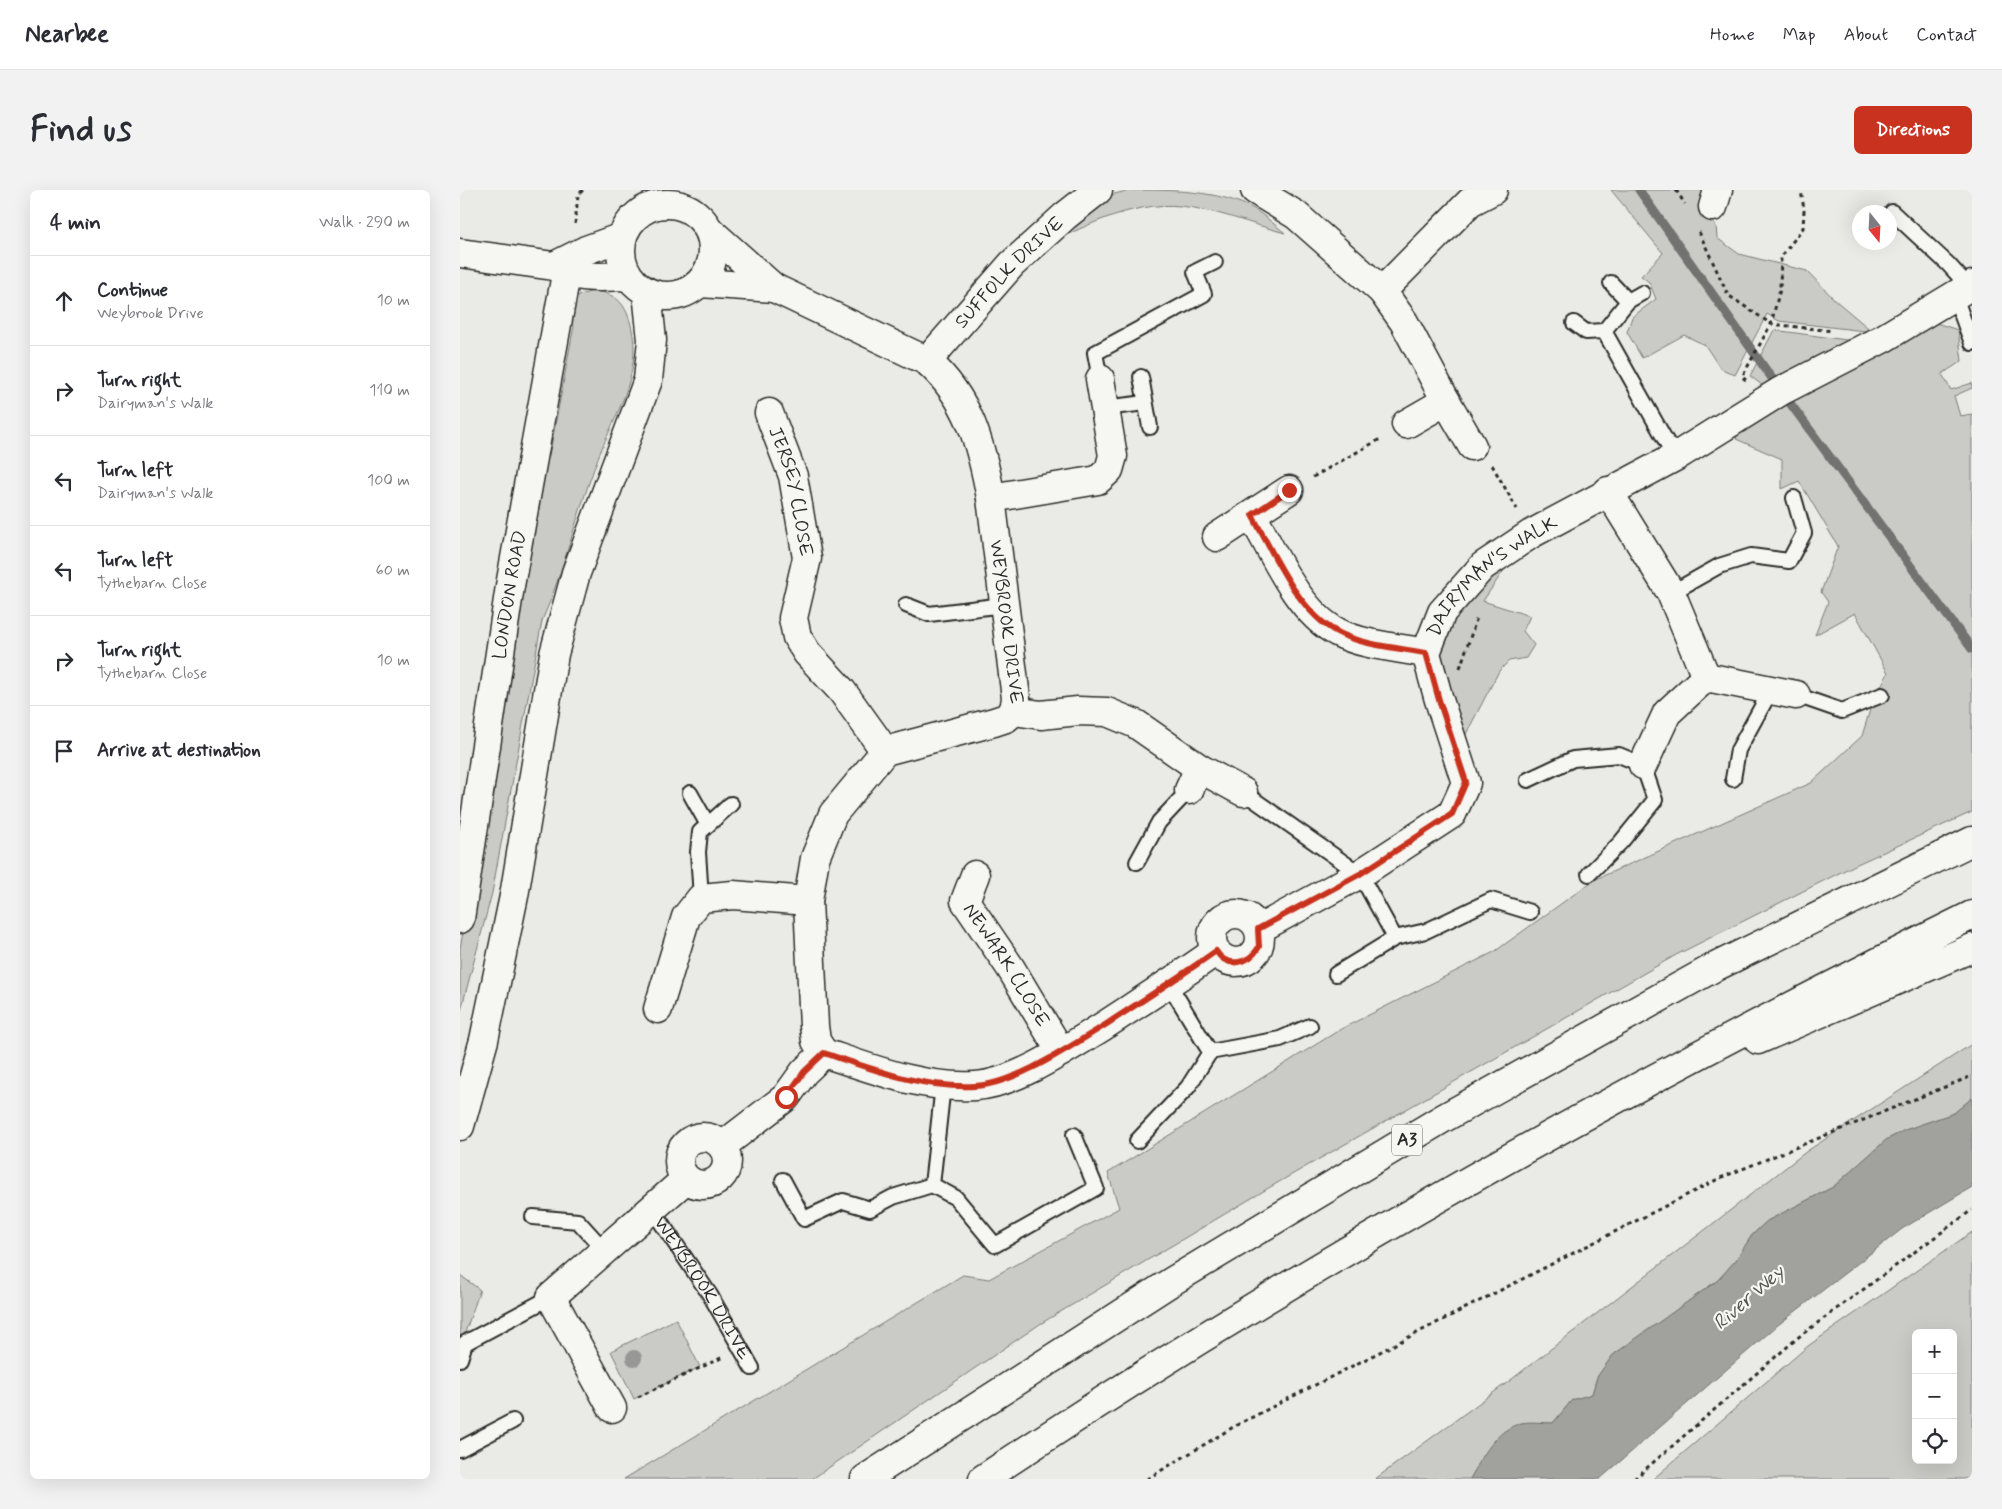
<!DOCTYPE html>
<html lang="en">
<head>
<meta charset="utf-8">
<style>
  body { margin:0; font-family:Mynerve,sans-serif; background:#f2f2f3; color:#2b2b33 }
  .controls { position:absolute; right:15px; bottom:15px; display:grid; overflow:hidden; border-radius:8px; box-shadow:0 5px 20px #0002 }
  .controls button { width:45px; height:45px; display:grid; place-items:center; padding:0; border:0; border-bottom:1px solid #e1e1e2; background:#fff; color:#2b2b33; font:25px sans-serif }
  .compass { position:absolute; left:1392px; top:15px; width:45px; height:45px; border-radius:50%; background:#fff; box-shadow:0 5px 20px #0002; rotate:162deg }
  .stop { position:absolute; width:15px; height:15px; margin:-11px; border:4px solid #c8321e; border-radius:50%; background:#fff }
  .stop.end { background:#c8321e; border-color:#fff; box-shadow:0 1px 5px #0008 }
  .list { margin:0; padding:0; list-style:none }
  h2 { display:flex; justify-content:space-between; align-items:center; height:65px; margin:0; padding:0 20px; font-size:21px }
  h2 small { font-size:16px; font-weight:400; color:#7c7c81 }
  .list li { display:grid; grid-template-columns:32px 1fr auto; gap:15px; align-items:center; box-sizing:border-box; height:90px; padding:0 20px; border-top:1px solid #e1e1e2 }
  .list b { display:block; font-size:19px; white-space:nowrap }
  .list p { margin:0; font-size:16px; white-space:nowrap; color:#7c7c81 }
  .list em { font-size:16px; font-style:normal; color:#7c7c81 }
  .icon { flex:none; width:28px; height:28px; fill:none; stroke:currentColor; stroke-width:2; stroke-linecap:round; stroke-linejoin:round }
  .map { position:relative; flex:none; width:1512px; height:1289px; overflow:hidden; border-radius:8px }
  header { display:flex; align-items:center; gap:30px; box-sizing:border-box; height:70px; padding:0 25px; background:#fff; border-bottom:1px solid #e1e1e2 }
  header strong { font-size:24px }
  nav { display:flex; gap:28px; margin-inline-start:auto; font-size:18px }
  .intro { display:flex; align-items:center; justify-content:space-between; box-sizing:border-box; height:120px; padding:0 30px }
  h1 { margin:0; font-size:35px }
  .button { padding:12px 22px; border-radius:8px; background:#c8321e; color:#fff; font-size:18px; font-weight:700 }
  main { display:flex; gap:30px; padding:0 30px }
  aside { flex:1; background:#fff; border-radius:8px; box-shadow:0 5px 20px #0002 }
  .map>svg:first-child { display:block }
  .green { fill:#cacac7; stroke:#7a7a79; fill-rule:evenodd }
  .water { fill:#a1a19e; stroke:#727270 }
  .lines { fill:none; stroke-linecap:round; stroke-linejoin:round }
  .stream { stroke:#727270; stroke-width:9 }
  .service-casing { stroke:#2b2b2b; stroke-width:18 }
  .minor-casing { stroke:#2b2b2b; stroke-width:31 }
  .primary-casing { stroke:#2b2b2b; stroke-width:31 }
  .trunk-casing { stroke:#2b2b2b; stroke-width:31 }
  .path { stroke:#2b2b2b; stroke-width:3; stroke-dasharray:4 4; stroke-linecap:butt }
  .service { stroke:#f6f6f2; stroke-width:14 }
  .minor { stroke:#f6f6f2; stroke-width:28 }
  .primary { stroke:#f6f6f2; stroke-width:28 }
  .trunk { stroke:#f6f6f2; stroke-width:28 }
  .tree { fill:#979795 }
  .route { stroke:#c8321e; stroke-width:6 }
  .labels { text-anchor:middle; dominant-baseline:central; stroke-width:4.5; stroke-linejoin:round; paint-order:stroke }
  .shield { fill:#f6f6f2; stroke:#686867; stroke-width:1 }
  .shield-label { font-size:18px; font-weight:bold; fill:#2b2b2b }
  .street-label { font-size:19px; fill:#2b2b2b; stroke:#f6f6f2 }
  .water-label { font-size:20px; font-style:italic; fill:#545453; stroke:#f6f6f2 }
</style>
</head>
<body>
<header>
<strong>Nearbee</strong>
<nav><a>Home</a><a>Map</a><a>About</a><a>Contact</a></nav>
</header>
<div class="intro"><h1>Find us</h1><a class="button">Directions</a></div>
<main>
<aside>
<h2>4 min<small>Walk · 290 m</small></h2>
<ul class="list">
<li><svg class="icon" aria-label="ahead" viewBox="0 0 24 24"><path d="M12 20V5M6 11l6-6 6 6"/></svg><div><b>Continue</b><p>Weybrook Drive</p></div><em>10 m</em></li>
<li><svg class="icon" aria-label="right" viewBox="0 0 24 24"><path d="M7 20v-9h11M14 6l5 5-5 5"/></svg><div><b>Turn right</b><p>Dairyman's Walk</p></div><em>110 m</em></li>
<li><svg class="icon" aria-label="left" viewBox="0 0 24 24"><path d="M17 20v-9H6M10 6l-5 5 5 5"/></svg><div><b>Turn left</b><p>Dairyman's Walk</p></div><em>100 m</em></li>
<li><svg class="icon" aria-label="left" viewBox="0 0 24 24"><path d="M17 20v-9H6M10 6l-5 5 5 5"/></svg><div><b>Turn left</b><p>Tythebarn Close</p></div><em>60 m</em></li>
<li><svg class="icon" aria-label="right" viewBox="0 0 24 24"><path d="M7 20v-9h11M14 6l5 5-5 5"/></svg><div><b>Turn right</b><p>Tythebarn Close</p></div><em>10 m</em></li>
<li><svg class="icon" aria-label="arrive" viewBox="0 0 24 24"><path d="M6 21V4h12l-3 4 3 4H6"/></svg><div><b>Arrive at destination</b></div></li>
</ul>
</aside>
<div class="map">
<svg width="1512" height="1289" viewBox="0 0 1512 1289">
  <rect width="100%" height="100%" fill="#eaeae6"/>
  <filter id="ink" filterUnits="userSpaceOnUse"><feTurbulence type="fractalNoise" baseFrequency=".02" numOctaves="2"/><feDisplacementMap in="SourceGraphic" scale="10" xChannelSelector="R" yChannelSelector="G"/><feConvolveMatrix kernelMatrix="1 2 1 2 8 2 1 2 1" color-interpolation-filters="sRGB"/></filter>
  <g filter="url(#ink)">
    <path class="green" d="M 670,0 C 712,0 758,0 794,19 C 805,26 815,35 825,43 C 791,34 756,20 721,16 C 671,11 620,38 577,60 L 647,6 Z
      M 1151,0 L 1244,0 L 1244,23 L 1256,36 L 1257,48 L 1279,64 L 1347,81 L 1375,110 L 1413,142 L 1319,131 L 1307,124 L 1275,185 L 1260,178 L 1245,155 L 1224,145 L 1182,168 L 1167,142 L 1172,127 L 1196,109 L 1189,92 L 1181,86 L 1203,63 Z
      M 136,100 C 141,102 149,104 154,107 C 164,113 168,124 171,135 C 184,186 151,230 135,276 C 116,327 104,380 82,431 L 32,703 L 0,824 L 0,758 L 41,546 L 76,311 L 91,257 L 114,136 L 107,128 L 107,117 L 120,105 Z
      M 1476,133 L 1498,140 L 1502,171 L 1482,184 L 1491,200 L 1512,193 L 1512,198 L 1494,206 L 1500,226 L 1512,224 L 1512,622 L 1395,675 L 1216,765 L 812,996 L 580,1134 L 352,1289 L 164,1289 L 503,1085 L 529,1089 L 659,1018 L 648,983 L 881,839 L 1034,762 L 1134,690 L 1351,593 L 1402,546 L 1412,513 L 1428,483 L 1395,423 L 1355,445 L 1368,412 L 1361,402 L 1378,356 L 1339,291 L 1322,299 L 1322,269 L 1276,249 L 1279,240 Z
      M 1314,140 L 1401,152 L 1310,201 L 1290,186 Z
      M 1041,375 L 1046,377 L 1023,411 L 1070,426 L 1063,441 L 1074,455 L 1066,468 L 1049,471 L 1039,481 L 1005,546 L 978,486 L 983,452 L 995,417 Z
      M 1512,854 L 1512,908 L 1494,923 L 1445,940 L 1426,950 L 1373,997 L 1307,1031 L 1292,1045 L 1276,1070 L 1258,1090 L 1153,1165 L 1137,1187 L 1132,1204 L 1112,1210 L 1093,1233 L 1061,1233 L 1024,1264 L 1010,1289 L 915,1289 L 1052,1189 L 1347,961 Z
      M 1512,1042 L 1512,1289 L 1193,1289 L 1348,1156 ZM 1456,1143 L 1493,1143 L 1493,1270 L 1456,1270 Z
      M 0,1085 L 20,1100 L 0,1157 Z
      M 216,1129 L 240,1177 L 174,1209 L 151,1161 Z"/>
    <path class="water" d="M 1512,908 L 1512,997 L 1442,1039 L 1318,1135 L 1140,1289 L 1010,1289 C 1022,1268 1035,1239 1062,1233 C 1071,1231 1083,1233 1093,1233 L 1112,1210 L 1132,1204 L 1137,1187 L 1153,1165 L 1258,1090 L 1276,1070 L 1292,1045 L 1307,1031 L 1373,997 L 1426,950 L 1445,940 L 1494,923 Z"/>
    <g class="lines">
      <path class="stream" d="M 1179,0 L 1321,201 L 1512,459"/>
      <g class="service-casing">
        <g id="service">
          <path d="M 1432,22 L 1488,74 L 1509,97"/>
          <path d="M 1151,93 L 1168,111 L 1144,141 L 1215,267"/>
          <path d="M 1494,104 L 1512,153"/>
          <path d="M 1168,111 L 1182,103"/>
          <path d="M 1114,133 L 1126,142 L 1144,141"/>
          <path d="M 681,187 L 690,237"/>
          <path d="M 640,189 L 635,163 L 744,104 L 735,82 L 755,72"/>
          <path d="M 645,218 L 685,213"/>
          <path d="M 1211,403 L 1259,376 L 1291,366 L 1329,371 L 1344,343 L 1334,308"/>
          <path d="M 446,415 L 469,424 L 544,415"/>
          <path d="M 1336,505 L 1382,521 L 1422,505"/>
          <path d="M 1273,589 L 1278,560 L 1311,500"/>
          <path d="M 1068,590 L 1113,569 L 1159,565 L 1183,575 L 1195,610 L 1161,652 L 1129,684"/>
          <path d="M 783,602 L 900,684 L 935,748 L 966,741 L 1031,710 L 1070,722"/>
          <path d="M 230,603 L 248,635"/>
          <path d="M 677,672 L 699,632 L 729,600"/>
          <path d="M 241,708 L 238,662 L 240,642 L 271,614"/>
          <path d="M 876,784 L 935,748"/>
          <path d="M 750,862 L 820,849 L 850,836"/>
          <path d="M 483,895 L 472,995 L 496,1008 L 535,1055 L 636,998 L 614,945"/>
          <path d="M 677,951 L 728,897 L 750,862 L 709,794"/>
          <path d="M 323,990 L 344,1029 L 383,1011 L 410,1019 L 433,1007 L 472,995"/>
          <path id="s1" d="M 192,1019 L 250,1105 L 292,1178"/>
          <path d="M 73,1027 L 118,1031 L 145,1061"/>
          <path d="M 0,1169 L 5,1153 L 91,1107"/>
          <path d="M 0,1259 L 53,1231"/>
        </g>
      </g>
      <g class="minor-casing">
        <g id="minor">
          <path d="M 795,0 L 836,25 L 922,101 L 944,132 L 986,211 L 1012,256"/>
          <path d="M 1253,17 L 1258,0"/>
          <path id="s2" d="M 249,40 L 314,98 L 467,171 C 509,208 521,254 531,308 L 556,508 L 554,521 L 546,528 L 534,532 L 425,561 L 373,624 L 355,668 L 348,711 L 354,836 L 356,851 L 364,863"/>
          <path d="M 0,63 L 94,76 C 117,90 141,87 167,86"/>
          <path d="M 94,76 L 126,60 L 162,47"/>
          <path d="M 240,93 L 314,98"/>
          <path d="M 922,101 L 1010,12 L 1033,0"/>
          <path id="s3" d="M 467,171 L 552,74 L 605,26 L 638,0"/>
          <path id="s4" d="M 309,223 L 333,286 L 347,368 L 333,428 L 337,447 L 347,463 L 382,501 L 425,561"/>
          <path d="M 946,234 L 986,211"/>
          <path d="M 1148,301 L 1211,403 L 1246,487"/>
          <path d="M 531,308 L 638,290 L 649,280 L 653,266 L 640,189"/>
          <path d="M 792,325 C 813,362 838,422 877,442 C 901,455 939,458 966,463"/>
          <path d="M 757,347 L 829,300"/>
          <path d="M 554,521 L 581,525 L 618,521 L 647,522 L 676,534 L 739,578 L 729,600"/>
          <path d="M 1183,575 L 1207,523 L 1246,487 L 1336,505"/>
          <path d="M 739,578 L 783,602"/>
          <path id="s5" d="M 515,685 L 505,711 L 550,777 L 601,862"/>
          <circle cx="776" cy="748" r="24"/>
          <path id="s6" d="M 0,729 L 50,396 L 106,84"/>
          <path id="s7" d="M 799,739 L 900,684 L 992,624 L 1006,593 L 979,510 L 966,463 L 982,422 L 1023,376 L 1071,344 L 1215,267 L 1321,201 L 1424,148 L 1512,95"/>
          <path d="M 198,819 L 226,727 L 241,708 L 273,705 L 348,711"/>
          <path d="M 364,863 C 412,879 464,899 515,896 C 555,894 609,857 642,837 C 680,812 718,788 756,761"/>
          <circle cx="243" cy="971" r="24"/>
          <path d="M 262,956 L 326,907 L 344,882 L 364,863"/>
          <path d="M 152,1218 L 91,1107 L 226,989"/>
        </g>
      </g>
      <g class="primary-casing">
        <path id="primary" d="M161 60a46 46 0 1 1 92 0a46 46 0 1 1-92 0Z"/>
      </g>
      <g class="trunk-casing">
        <path id="trunk" d="M 1298,850 L 1512,758
          M 0,936 L 24,850 L 54,706 L 94,464 L 116,383 L 188,190 L 192,150 L 187,102
          M 405,1289 L 711,1092 L 982,929 L 1253,778 L 1512,651
          M 523,1289 C 838,1078 1172,893 1512,725"/>
      </g>
      <path class="path" d="M 1216,0 L 1225,14
        M 115,34 L 118,5 L 123,0
        M 1239,42 L 1268,105 L 1311,134 L 1373,141
        M 1286,190 L 1282,187 L 1311,134 L 1320,99 L 1321,67 L 1343,38 L 1344,20 L 1341,0
        M 1032,275 L 1057,319
        M 853,287 L 922,248
        M 1000,478 L 1017,427
        M 178,1207 L 263,1167
        M 687,1289 L 775,1236 L 1260,988 L 1512,886
        M 1174,1289 L 1341,1145 L 1512,1020"/>
      <use href="#service" class="service"/>
      <use href="#minor" class="minor"/>
      <use href="#primary" class="primary"/>
      <use href="#trunk" class="trunk"/>
    </g>
    <circle class="tree" cx="174" cy="1168" r="8"/>
  </g>
  <g class="lines" filter="url(#ink)">
    <path class="route" d="M 326,907 L 344,882 L 364,863 C 412,879 464,899 515,896 C 555,894 609,857 642,837 C 680,812 718,788 756,761 C 767,779 789,774 799,757 L 798,739 L 900,684 L 992,624 L 1006,592 L 979,510 L 966,463 C 939,458 901,455 877,442 C 838,422 813,362 792,325 L 829,300"/>
  </g>
  <g class="labels">
    <rect class="shield" x="932" y="934.5" width="30" height="31" rx="4"/>
    <g class="shield-label">
      <text x="947" y="950">A3</text>
    </g>
    <g class="street-label">
      <text stroke="none"><textPath href="#s3" startOffset="121">SUFFOLK DRIVE</textPath></text>
      <text stroke="none"><textPath href="#s4" startOffset="82">JERSEY CLOSE</textPath></text>
      <text stroke="none"><textPath href="#s7" startOffset="500">DAIRYMAN'S WALK</textPath></text>
      <text stroke="none"><textPath href="#s6" startOffset="328">LONDON ROAD</textPath></text>
      <text stroke="none"><textPath href="#s2" startOffset="536">WEYBROOK DRIVE</textPath></text>
      <text stroke="none"><textPath href="#s5" startOffset="104">NEWARK CLOSE</textPath></text>
      <text stroke="none"><textPath href="#s1" startOffset="94">WEYBROOK DRIVE</textPath></text>
    </g>
    <g class="water-label">
      <text transform="translate(1289 1108) rotate(-41)">River Wey</text>
    </g>
  </g>
</svg>
<div class="controls">
<button>+</button>
<button>−</button>
<button><svg class="icon" aria-label="locate" viewBox="0 0 24 24"><circle cx="12" cy="12" r="6"/><path d="M12 2v4M12 18v4M2 12h4M18 12h4"/></svg></button>
</div>
<svg class="compass" viewBox="-18 -18 36 36"><path d="M0-13l5 13h-10z" fill="#e53935"/><path d="M0 13l5-13h-10z" fill="#7c7c81"/></svg>
<div class="stop" style="left:326px;top:907px"></div>
<div class="stop end" style="left:829px;top:300px"></div>
</div>
</main>
</body>
</html>
